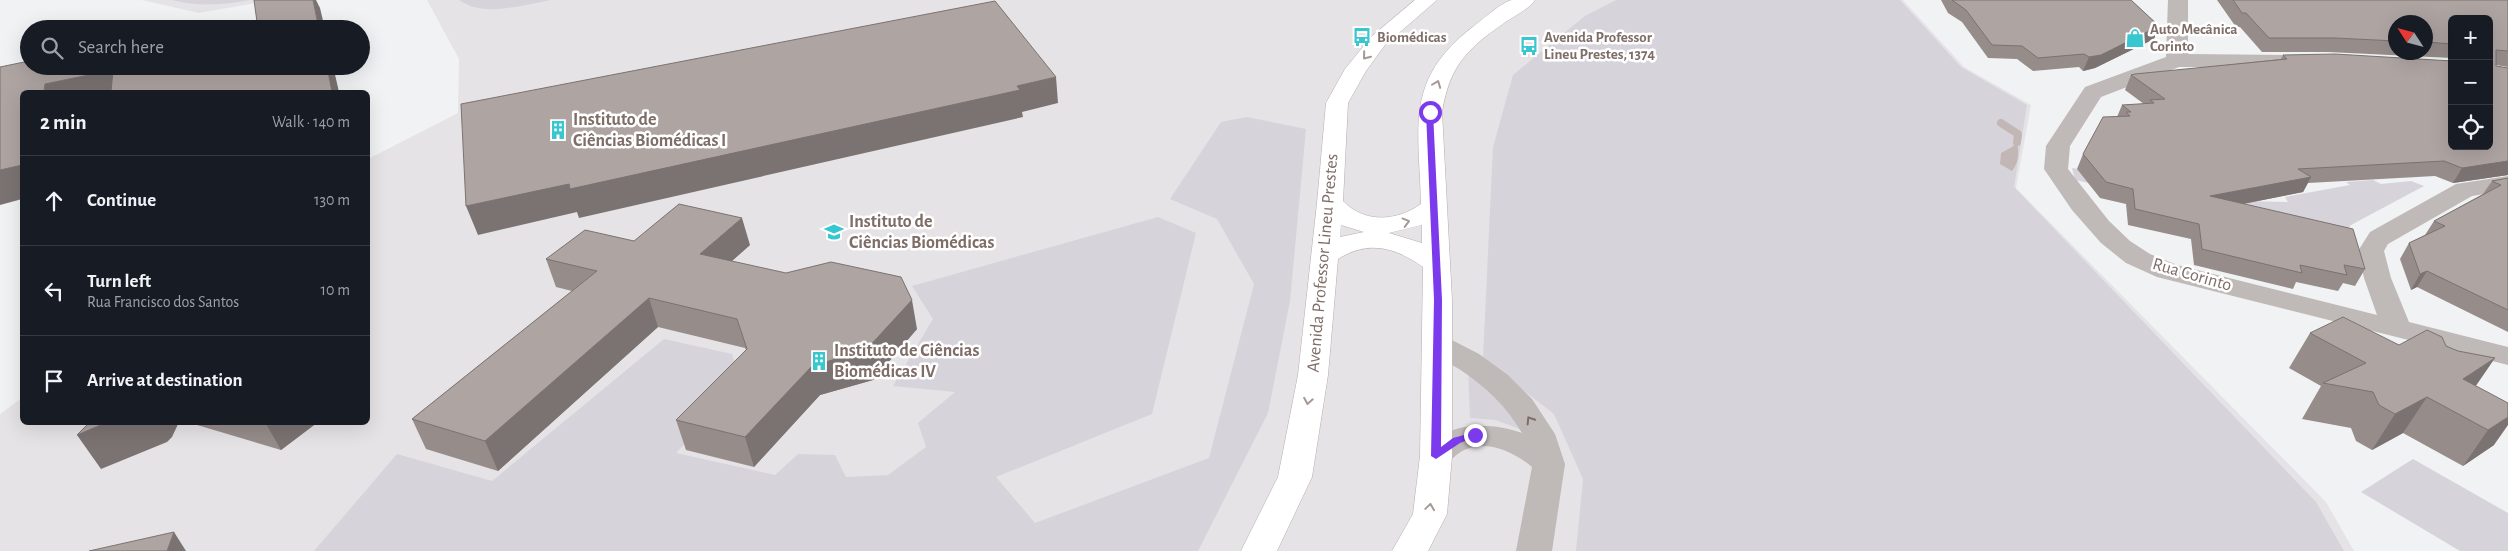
<!DOCTYPE html>
<html lang="en">
<head>
<meta charset="utf-8">
<style>
  body { margin:0; font-family:"Alegreya Sans",sans-serif; background:#242831; color:#f1f3f6 }
  .controls { position:absolute; right:15px; top:15px; display:grid; overflow:hidden; border-radius:8px; box-shadow:0 5px 20px #0002 }
  .controls button { width:45px; height:45px; display:grid; place-items:center; padding:0; border:0; border-bottom:1px solid #363941; background:#171b24; color:#f1f3f6; font:25px sans-serif }
  .compass { position:absolute; left:2388px; top:15px; width:45px; height:45px; border-radius:50%; background:#171b24; box-shadow:0 5px 20px #0002; rotate:306deg }
  .stop { position:absolute; width:15px; height:15px; margin:-11px; border:4px solid #7c3aed; border-radius:50%; background:#fff }
  .stop.end { background:#7c3aed; border-color:#fff; box-shadow:0 1px 5px #0008 }
  .list { margin:0; padding:0; list-style:none }
  h2 { display:flex; justify-content:space-between; align-items:center; height:65px; margin:0; padding:0 20px; font-size:21px }
  h2 small { font-size:16px; font-weight:400; color:#9ea1a6 }
  .list li { display:grid; grid-template-columns:32px 1fr auto; gap:15px; align-items:center; box-sizing:border-box; height:90px; padding:0 20px; border-top:1px solid #363941 }
  .list b { display:block; font-size:19px; white-space:nowrap }
  .list p { margin:0; font-size:16px; white-space:nowrap; color:#9ea1a6 }
  .list em { font-size:16px; font-style:normal; color:#9ea1a6 }
  .icon { flex:none; width:28px; height:28px; fill:none; stroke:currentColor; stroke-width:2; stroke-linecap:round; stroke-linejoin:round }
  .map { position:relative; flex:none; width:2508px; height:551px; overflow:hidden }
  .search { position:absolute; background:#171b24; box-shadow:0 5px 20px #0002; left:20px; top:20px; width:350px; height:55px; display:flex; align-items:center; gap:12px; box-sizing:border-box; padding:0 18px; border-radius:28px; color:#9ea1a6; font-size:19px }
  .panel { position:absolute; background:#171b24; box-shadow:0 5px 20px #0002; left:20px; top:90px; width:350px; height:335px; border-radius:8px }
  .map>svg:first-child { display:block }
  .built { fill:#e5e3e5 }
  .green { fill:#d6d3db }
  .water { fill:#c3b7b5 }
  .lines { fill:none; stroke-linecap:round; stroke-linejoin:round }
  .stream { stroke:#c3b7b5; stroke-width:8 }
  .secondary-casing { stroke:#b6afac; stroke-width:1 }
  .minor { fill:#bfb9b7; fill-rule:evenodd }
  .secondary { fill:#fff; fill-rule:evenodd }
  .wall { fill:#968d8b; fill-rule:evenodd }
  .shaded-wall { fill:#7a7371 }
  .building { fill:#aea4a2; stroke:#7a7371 }
  .oneway { stroke:#a59995 }
  .oneway2 { stroke:#7f6d67 }
  .route { fill:#7c3aed }
  .labels { text-anchor:middle; dominant-baseline:central; stroke-width:5; stroke-linejoin:round; paint-order:stroke }
  .far-poi-label { font-size:15px; font-weight:bold; fill:#7f6d67; stroke:#fff; text-anchor:start }
  .poi-label { font-size:18px; font-weight:bold; fill:#7f6d67; stroke:#fff; text-anchor:start }
  .street-label { font-size:18px; fill:#7f6d67; stroke:#fff }
</style>
</head>
<body>
<div class="map">
<svg width="2508" height="551" viewBox="0 0 2508 551">
  <rect width="100%" height="100%" fill="#f1f2f4"/>
  <path class="built" d="M 142,0 L 273,0 L 199,13 Z
    M 427,0 L 1903,0 L 1964,67 L 2031,105 L 2016,188 L 2326,502 L 2354,551 L 0,551 L 0,414 L 22,398 L 22,422 L 368,422 L 368,159 L 458,113 L 459,59 Z"/>
  <path class="green" d="M 172,0 L 250,0 C 223,5 199,7 172,0 Z
    M 459,0 L 551,0 C 522,5 484,18 459,0 Z
    M 1616,0 L 1900,0 L 1961,67 L 2027,105 L 2014,187 L 2316,502 L 2344,551 L 1576,551 L 1583,479 L 1554,414 L 1483,359 L 1493,147 L 1513,75 L 1585,16 Z
    M 1247,117 L 1306,129 L 1290,301 L 1268,413 L 1198,551 L 314,551 L 397,454 L 492,481 L 664,339 L 732,354 L 741,383 L 676,453 L 775,475 L 798,454 L 835,455 L 846,477 L 888,475 L 926,447 L 918,423 L 955,392 L 893,386 L 933,319 L 912,286 L 1158,217 L 1196,233 L 1152,414 L 996,477 L 1035,523 L 1209,458 L 1254,284 L 1217,219 L 1170,199 L 1221,122 Z
    M 2072,168 L 2176,185 L 2243,201 L 2288,202 L 2285,197 L 2350,185 L 2346,182 L 2373,180 L 2381,184 L 2411,181 L 2424,186 L 2351,225 L 2344,233 L 2325,236 L 2075,180 Z
    M 1468,368 L 1479,376 L 1522,430 L 1496,420 L 1470,418 Z
    M 2413,459 L 2508,513 L 2508,551 L 2460,551 L 2361,492 Z"/>
  <path class="water" d="M 2017,142 C 2019,154 2019,162 2012,171 L 2000,164 L 2001,153 L 2012,147 Z"/>
  <g class="lines">
    <path class="stream" d="M 2001,123 L 2018,134 L 2017,142"/>
    <g class="secondary-casing">
      <path id="secondary" d="M 1415,0 L 1437,0 L 1385,45 L 1366,71 L 1348,103 L 1343,201 C 1365,224 1397,221 1421,204 C 1419,126 1404,79 1474,26 C 1483,19 1502,2 1512,0 C 1519,0 1528,0 1535,0 C 1529,9 1516,15 1507,21 C 1468,48 1450,64 1442,112 L 1452,300 L 1452,456 L 1447,514 L 1428,551 L 1392,551 L 1413,514 L 1420,456 L 1423,267 C 1395,247 1368,240 1338,259 L 1328,375 L 1312,477 L 1277,551 L 1241,551 L 1278,477 L 1298,375 L 1317,203 L 1326,103 L 1345,69 L 1371,37 ZM 1341,225 L 1364,232 L 1340,237 ZM 1422,225 L 1422,243 L 1389,233 Z"/>
    </g>
    <path class="minor" d="M 2168,0 L 2188,0 L 2188,54 L 2292,55 L 2300,56 L 2303,61 L 2300,66 L 2292,67 L 2179,67 L 2101,97 L 2070,146 L 2068,169 L 2109,221 L 2130,241 L 2150,254 L 2177,265 L 2377,315 L 2364,278 L 2358,251 L 2370,232 L 2456,184 L 2508,176 L 2508,190 L 2472,196 L 2388,244 L 2384,251 L 2391,278 L 2409,322 L 2508,347 L 2508,365 L 2157,277 L 2126,263 L 2101,243 L 2072,210 L 2044,169 L 2046,146 L 2085,87 L 2166,57 Z
      M 1438,336 L 1448,338 L 1479,354 L 1508,375 L 1532,399 L 1555,434 L 1565,464 L 1552,551 L 1516,551 L 1532,467 C 1513,451 1483,437 1459,453 C 1445,464 1444,470 1425,464 L 1420,456 C 1441,421 1488,421 1522,433 C 1506,406 1485,386 1459,369 C 1447,361 1431,357 1423,345 L 1428,338 Z"/>
    <use href="#secondary" class="secondary"/>
  </g>
  <path class="wall" d="M 1941,0 L 2131,0 L 2159,26 L 2154,39 L 2095,68 L 2083,71 L 2079,67 L 2033,71 L 2017,59 L 1988,58 L 1962,22 L 1948,13 Z
    M 2217,0 L 2508,0 L 2508,67 L 2496,65 L 2496,66 L 2508,68 L 2508,175 L 2453,183 L 2435,176 L 2308,183 L 2303,192 L 2243,204 L 2365,269 L 2355,286 L 2343,283 L 2338,291 L 2296,282 L 2293,289 L 2194,265 L 2191,239 L 2128,225 L 2126,204 L 2100,198 L 2077,169 L 2083,154 L 2117,117 L 2122,105 L 2144,104 L 2125,90 L 2131,75 L 2281,59 L 2283,55 L 2452,146 L 2489,19 L 2452,19 L 2452,58 L 2328,52 L 2262,52 L 2240,27 L 2236,27 ZM 2396,22 L 2426,22 L 2426,52 L 2396,52 Z
    M 2508,178 L 2508,332 L 2417,287 L 2411,290 L 2400,259 L 2409,243 L 2425,235 L 2434,221 L 2483,194 L 2492,181 Z
    M 634,241 L 750,245 L 732,261 L 917,329 L 873,380 L 820,395 L 754,467 L 686,450 L 676,420 L 746,350 L 745,348 L 658,327 L 498,471 L 426,449 L 412,419 L 572,291 L 556,287 L 546,259 Z
    M 2310,333 L 2399,345 L 2446,346 L 2476,386 L 2494,445 L 2463,466 L 2403,433 L 2372,450 L 2356,441 L 2351,428 L 2302,419 L 2321,386 L 2289,368 Z
    M 187,422 L 318,422 L 281,450 Z"/>
  <path class="shaded-wall" d="M 313,0 L 316,0 L 320,8 L 325,29 L 319,29 Z
    M 2159,26 L 2154,39 L 2095,68 L 2083,71 L 2089,57 Z
    M 327,66 L 333,66 L 339,92 L 332,92 Z
    M 113,70 L 125,92 L 44,92 L 45,84 Z
    M 1056,77 L 1058,103 L 1022,112 L 1023,117 L 579,218 L 577,212 L 478,235 L 466,206 Z
    M 2508,161 L 2508,175 L 2453,183 L 2462,168 Z
    M 22,165 L 22,199 L 0,205 L 0,170 Z
    M 2311,177 L 2303,192 L 2202,212 L 2210,196 Z
    M 742,218 L 750,245 L 708,282 L 700,254 Z
    M 2427,271 L 2417,287 L 2411,290 L 2420,274 Z
    M 649,298 L 658,327 L 498,471 L 485,441 Z
    M 912,300 L 917,329 L 873,380 L 820,395 L 754,467 L 745,437 L 812,366 Z
    M 2495,358 L 2471,393 L 2463,379 Z
    M 2427,397 L 2403,433 L 2372,450 L 2395,414 Z
    M 2508,417 L 2508,425 L 2494,445 L 2463,466 L 2488,430 Z
    M 108,422 L 179,422 L 172,437 L 167,442 L 101,469 L 77,435 Z
    M 265,422 L 318,422 L 281,450 Z
    M 174,532 L 186,551 L 167,551 Z"/>
  <path class="building" d="M 254,0 L 313,0 L 319,29 L 258,29 Z
    M 1952,0 L 2131,0 L 2159,26 L 2101,55 L 2089,57 L 2084,54 L 2038,58 L 2022,46 L 1992,45 L 1966,10 Z
    M 2233,0 L 2508,0 L 2508,51 L 2496,50 L 2496,66 L 2508,68 L 2508,161 L 2462,168 L 2444,161 L 2298,169 L 2311,177 L 2210,196 L 2353,229 L 2365,269 L 2344,265 L 2347,275 L 2300,265 L 2302,273 L 2202,249 L 2199,224 L 2135,209 L 2133,189 L 2106,182 L 2083,154 L 2103,117 L 2130,116 L 2126,112 L 2131,112 L 2122,105 L 2154,103 L 2150,100 L 2165,99 L 2131,75 L 2135,74 L 2287,59 L 2283,55 L 2335,54 L 2452,61 L 2452,146 L 2489,146 L 2489,19 L 2452,19 L 2452,44 L 2426,42 L 2426,22 L 2396,22 L 2396,41 L 2335,38 L 2269,38 L 2246,13 L 2242,13 Z
    M 995,1 L 1056,77 L 1017,86 L 1020,90 L 570,189 L 569,184 L 466,206 L 461,104 Z
    M 207,24 L 207,29 L 185,29 Z
    M 29,61 L 29,66 L 327,66 L 332,92 L 111,92 L 113,70 L 45,84 L 44,92 L 22,92 L 22,165 L 0,170 L 0,67 Z
    M 2508,178 L 2508,310 L 2427,271 L 2420,274 L 2409,243 L 2445,226 L 2434,221 L 2501,185 L 2492,181 Z
    M 679,204 L 742,218 L 700,254 L 786,273 L 831,262 L 901,277 L 912,300 L 866,350 L 812,366 L 745,437 L 676,420 L 747,349 L 737,319 L 649,298 L 485,441 L 412,419 L 597,271 L 546,259 L 585,230 L 634,241 Z
    M 2343,317 L 2399,345 L 2427,330 L 2442,337 L 2446,346 L 2458,351 L 2495,358 L 2463,379 L 2508,403 L 2508,417 L 2488,430 L 2427,397 L 2395,414 L 2379,405 L 2373,392 L 2323,383 L 2366,363 L 2310,333 Z
    M 90,422 L 108,422 L 77,435 Z
    M 174,532 L 167,551 L 89,551 Z"/>
  <defs><path id="oneway-chevron" d="M-2-3.5L2.5 0L-2 3.5" fill="none" stroke-width="1.6" stroke-linecap="round" stroke-linejoin="round" transform="scale(1.25)"/></defs>
  <g class="oneway">
    <use href="#oneway-chevron" transform="translate(1366 56) rotate(129)"/>
    <use href="#oneway-chevron" transform="translate(1437 84) rotate(-69)"/>
    <use href="#oneway-chevron" transform="translate(1406 222) rotate(-15)"/>
    <use href="#oneway-chevron" transform="translate(1308 401) rotate(100)"/>
    <use href="#oneway-chevron" transform="translate(1430 507) rotate(-82)"/>
  </g>
  <use class="oneway2" href="#oneway-chevron" transform="translate(1530 420) rotate(-122)"/>
  <path class="route" d="M 1430,110 L 1433,112 L 1442,300 L 1441,447 L 1453,438 L 1475,432 L 1480,435 L 1460,443 L 1436,459 L 1431,456 L 1434,300 L 1426,112 Z"/>
  <defs>
    <g id="bus-bare" transform="scale(1.5)"><path d="M-5-6H5V4H4V6H2V4H-2V6H-4V4H-5ZM-3.5-4V0h7V-4ZM-3.5 1.2v1.5H-2V1.2ZM2 1.2v1.5H3.5V1.2Z" fill="#38c7ce" stroke="#fff" stroke-width="2.5" paint-order="stroke"/></g>
    <g id="shop-bare" transform="scale(1.5)"><path d="M-5-2.5h2.3a2.7 3.5 0 0 1 5.4 0H5L5.5 6h-11ZM-1.5-2.5h3a1.5 2.3 0 0 0-3 0Z" fill="#38c7ce" stroke="#fff" stroke-width="2.5" paint-order="stroke"/></g>
    <g id="building-bare" transform="scale(1.5)"><path d="M-4-6H4V6H1V3H-1V6H-4ZM-2.5-4.3h1.7v1.8h-1.7ZM.8-4.3h1.7v1.8H.8ZM-2.5-1h1.7V.8h-1.7ZM.8-1h1.7V.8H.8Z" fill="#38c7ce" stroke="#fff" stroke-width="2.5" paint-order="stroke"/></g>
    <g id="university-bare" transform="scale(1.5)"><path d="M0-5L7-2L0 1L-7-2ZM-4 1L0 2.5L4 1V4Q0 6-4 4Z" fill="#38c7ce" stroke="#fff" stroke-width="2.5" paint-order="stroke"/></g>
  </defs>
  <g fill-rule="evenodd">
    <use href="#bus-bare" x="1362" y="37"/>
    <use href="#shop-bare" x="2135" y="38"/>
    <use href="#bus-bare" x="1529" y="46"/>
    <use href="#building-bare" x="558" y="130"/>
    <use href="#university-bare" x="834" y="232"/>
    <use href="#building-bare" x="819" y="361"/>
  </g>
  <g class="labels">
    <g class="far-poi-label">
      <text x="2150" y="29">Auto Mecânica<tspan x="2150" dy="17">Corinto</tspan></text>
      <text x="1377" y="37">Biomédicas</text>
      <text x="1544" y="37">Avenida Professor<tspan x="1544" dy="17">Lineu Prestes, 1374</tspan></text>
    </g>
    <g class="poi-label">
      <text x="573" y="120">Instituto de<tspan x="573" dy="21">Ciências Biomédicas I</tspan></text>
      <text x="849" y="222">Instituto de<tspan x="849" dy="21">Ciências Biomédicas</tspan></text>
      <text x="834" y="351">Instituto de Ciências<tspan x="834" dy="21">Biomédicas IV</tspan></text>
    </g>
    <g class="street-label">
      <text transform="translate(1323 263) rotate(-85)">Avenida Professor Lineu Prestes</text>
      <text transform="translate(2192 275) rotate(16)">Rua Corinto</text>
    </g>
  </g>
</svg>
<div class="controls">
<button>+</button>
<button>−</button>
<button><svg class="icon" aria-label="locate" viewBox="0 0 24 24"><circle cx="12" cy="12" r="6"/><path d="M12 2v4M12 18v4M2 12h4M18 12h4"/></svg></button>
</div>
<svg class="compass" viewBox="-18 -18 36 36"><path d="M0-13l5 13h-10z" fill="#e53935"/><path d="M0 13l5-13h-10z" fill="#9ea1a6"/></svg>
<div class="stop" style="left:1430px;top:112px"></div>
<div class="stop end" style="left:1475px;top:435px"></div>
<div class="search"><svg class="icon" aria-label="search" viewBox="0 0 24 24"><circle cx="10" cy="10" r="6"/><path d="M15 15l6 6"/></svg>Search here</div>
<section class="panel">
<h2>2 min<small>Walk · 140 m</small></h2>
<ul class="list">
<li><svg class="icon" aria-label="ahead" viewBox="0 0 24 24"><path d="M12 20V5M6 11l6-6 6 6"/></svg><div><b>Continue</b></div><em>130 m</em></li>
<li><svg class="icon" aria-label="left" viewBox="0 0 24 24"><path d="M17 20v-9H6M10 6l-5 5 5 5"/></svg><div><b>Turn left</b><p>Rua Francisco dos Santos</p></div><em>10 m</em></li>
<li><svg class="icon" aria-label="arrive" viewBox="0 0 24 24"><path d="M6 21V4h12l-3 4 3 4H6"/></svg><div><b>Arrive at destination</b></div></li>
</ul>
</section>
</div>
</body>
</html>
